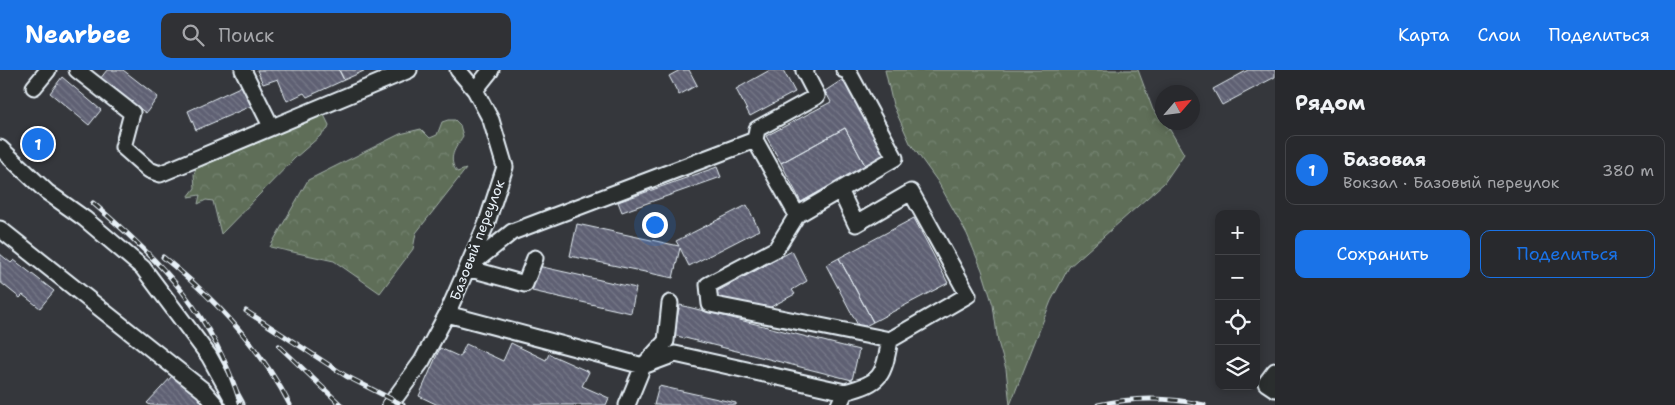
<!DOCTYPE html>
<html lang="ru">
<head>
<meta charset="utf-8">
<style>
  body { margin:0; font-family:"Shantell Sans",sans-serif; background:#303135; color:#f1f3f6 }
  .controls { position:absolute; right:15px; bottom:15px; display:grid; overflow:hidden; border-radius:10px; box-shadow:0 2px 8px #0003 }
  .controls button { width:45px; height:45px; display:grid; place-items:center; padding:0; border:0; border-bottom:1px solid #444549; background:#28292d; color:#f1f3f6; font:25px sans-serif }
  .compass { position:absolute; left:1155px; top:15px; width:45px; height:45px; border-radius:50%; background:#28292d; box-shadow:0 2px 8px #0003; rotate:62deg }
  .you { position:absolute; left:654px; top:154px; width:18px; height:18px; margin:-12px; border:4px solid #fff; border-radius:50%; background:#1a73e8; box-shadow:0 0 0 8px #1a73e833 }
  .badge { display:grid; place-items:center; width:32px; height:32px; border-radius:50%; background:#1a73e8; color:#fff; font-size:16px; font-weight:700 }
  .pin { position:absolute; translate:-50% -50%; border:2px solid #fff; box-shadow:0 1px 5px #0006 }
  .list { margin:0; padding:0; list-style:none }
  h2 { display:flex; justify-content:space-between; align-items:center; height:65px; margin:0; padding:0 20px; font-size:21px }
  h2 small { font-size:16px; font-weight:400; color:#a5a6aa }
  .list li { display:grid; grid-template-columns:32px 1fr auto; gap:15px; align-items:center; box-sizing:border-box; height:70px; margin:0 10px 10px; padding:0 10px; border:1px solid #444549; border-radius:10px }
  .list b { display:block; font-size:19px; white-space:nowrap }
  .list p { margin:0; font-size:16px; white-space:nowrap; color:#a5a6aa }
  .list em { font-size:16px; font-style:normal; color:#a5a6aa }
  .actions { display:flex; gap:10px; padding:15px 20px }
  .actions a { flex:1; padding:11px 0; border:1px solid #1a73e8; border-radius:10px; text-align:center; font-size:18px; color:#1a73e8 }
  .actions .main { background:#1a73e8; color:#fff }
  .icon { flex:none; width:28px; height:28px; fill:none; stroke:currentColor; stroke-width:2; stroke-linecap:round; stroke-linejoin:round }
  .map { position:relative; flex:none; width:1275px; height:335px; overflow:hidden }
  header { display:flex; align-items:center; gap:30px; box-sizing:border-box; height:70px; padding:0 25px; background:#1a73e8; color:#fff }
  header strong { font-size:24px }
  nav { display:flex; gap:28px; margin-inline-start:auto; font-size:18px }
  .search { width:350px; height:45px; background:#303135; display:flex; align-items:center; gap:12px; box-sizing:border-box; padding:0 18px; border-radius:10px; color:#a5a6aa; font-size:19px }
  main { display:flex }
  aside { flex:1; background:#28292d }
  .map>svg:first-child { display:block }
  .forest { fill:url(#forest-crowns); stroke:#a3b0a8 }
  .building { fill:url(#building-back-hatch); stroke:#e8f1f8 }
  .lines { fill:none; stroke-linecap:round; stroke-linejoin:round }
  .minor-casing { stroke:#e8f1f8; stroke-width:19 }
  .minor { stroke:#2a2d2e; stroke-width:15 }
  .rail-casing { stroke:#e8f1f8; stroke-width:5 }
  .rail { stroke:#2a2d2e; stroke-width:3; stroke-dasharray:9; stroke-linecap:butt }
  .labels { text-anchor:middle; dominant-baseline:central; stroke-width:4.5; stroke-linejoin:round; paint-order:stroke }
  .street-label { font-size:14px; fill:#e8f1f8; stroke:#2a2d2e }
</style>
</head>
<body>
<header>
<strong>Nearbee</strong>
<div class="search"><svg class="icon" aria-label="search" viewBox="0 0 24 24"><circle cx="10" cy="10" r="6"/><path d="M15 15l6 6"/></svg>Поиск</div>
<nav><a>Карта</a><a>Слои</a><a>Поделиться</a></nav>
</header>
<main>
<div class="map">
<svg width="1275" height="335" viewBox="0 0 1275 335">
  <defs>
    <pattern id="forest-crowns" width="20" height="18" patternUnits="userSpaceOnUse" patternTransform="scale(1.25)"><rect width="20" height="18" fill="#5e6e58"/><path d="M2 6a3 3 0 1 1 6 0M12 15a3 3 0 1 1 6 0" fill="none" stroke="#758371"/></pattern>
    <pattern id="building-back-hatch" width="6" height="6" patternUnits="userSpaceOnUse" patternTransform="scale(1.25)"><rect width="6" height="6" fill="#5f6173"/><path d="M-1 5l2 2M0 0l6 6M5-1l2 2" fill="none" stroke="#767888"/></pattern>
  </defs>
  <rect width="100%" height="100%" fill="#35373c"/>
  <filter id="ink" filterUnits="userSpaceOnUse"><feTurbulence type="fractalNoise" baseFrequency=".02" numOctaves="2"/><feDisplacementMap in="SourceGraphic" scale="10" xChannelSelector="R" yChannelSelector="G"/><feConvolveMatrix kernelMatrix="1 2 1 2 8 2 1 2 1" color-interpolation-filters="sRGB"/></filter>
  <g filter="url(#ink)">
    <path class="forest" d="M 885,0 L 1138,0 L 1153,40 L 1170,60 L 1184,84 L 1164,113 L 1069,197 L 1051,231 L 1010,335 L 1006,299 L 998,272 L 993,235 L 982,200 L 967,164 L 938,112 L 910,73 L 893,35 Z
      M 319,44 L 324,45 L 329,55 L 328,59 L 295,88 L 221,164 L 213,131 L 206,130 L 198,134 L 200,125 L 188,127 L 195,118 L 194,104 L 198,93 L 285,61 Z
      M 448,50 L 455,50 L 460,55 L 463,66 C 455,79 447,88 457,102 L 466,99 L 416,163 L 413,179 L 380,223 L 334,191 L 270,177 L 308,110 L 400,64 L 421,59 L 430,68 L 437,65 L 442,52 Z"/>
    <path class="building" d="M 107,0 L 123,0 L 158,27 L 146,43 L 100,9 Z
      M 257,0 L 339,0 L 344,10 L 307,27 L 304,23 L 287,31 L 278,9 L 263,14 Z
      M 339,0 L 366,0 L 344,10 Z
      M 680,0 L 689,0 L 697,15 L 679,25 L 669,6 Z
      M 770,0 L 783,0 L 795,22 L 750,46 L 736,19 Z
      M 1248,0 L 1275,0 L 1275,7 L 1222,35 L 1213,19 Z
      M 62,7 L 101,40 L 89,55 L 50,23 Z
      M 845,8 L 888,87 L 867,99 L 845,58 L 781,93 L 766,66 L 831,32 L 825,21 Z
      M 242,16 L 251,36 L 196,60 L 188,41 Z
      M 845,58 L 866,97 L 801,132 L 781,93 Z
      M 717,97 L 721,107 L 622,142 L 618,132 Z
      M 747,135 L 759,160 L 689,196 L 680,178 L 673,208 L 570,186 L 577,154 L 679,176 L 676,171 Z
      M 914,148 L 948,213 L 873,252 L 839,188 Z
      M 792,181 L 807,211 L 792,220 L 795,224 L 767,239 L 718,229 L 714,223 Z
      M 0,184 L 11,193 L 14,190 L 54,221 L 40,238 L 23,225 L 20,228 L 0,212 Z
      M 839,188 L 873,252 L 860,259 L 826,195 Z
      M 538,196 L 636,218 L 631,243 L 532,221 Z
      M 680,235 L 859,280 L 852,310 L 673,265 Z
      M 511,273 L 546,290 L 549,284 L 589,302 L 582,316 L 609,328 L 606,335 L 438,335 L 419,326 L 440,278 L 460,287 L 466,274 L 503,291 Z
      M 174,304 L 203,331 L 200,335 L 191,335 L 188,333 L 186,335 L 150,335 L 147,333 Z
      M 659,316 L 736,333 L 736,335 L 654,335 Z"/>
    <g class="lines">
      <g class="minor-casing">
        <path id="minor" d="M 77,0 L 132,43 L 123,77 L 149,100 L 160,104 L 409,0
          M 243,0 L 271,56
          M 34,17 L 48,0
          M 475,20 L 491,0
          M 755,70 L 757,59 L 817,26 L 804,1 L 806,0
          M 0,78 L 47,122 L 85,149 L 143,198 L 209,286 L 236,335
          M 840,120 L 895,88 L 848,1 L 844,0
          M 0,159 L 203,320 L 216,335
          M 467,198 L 512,162 L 755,70 L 797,145
          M 467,198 L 525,214 L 535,188
          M 447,244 L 643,296 L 675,284 L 845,322 L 839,335
          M 1275,301 L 1266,313 L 1275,319
          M 845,322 C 882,312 883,307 890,270 L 968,225 L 911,122 L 856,154 L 840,120 L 797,145 L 776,179 L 708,215 L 710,234 L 890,270
          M 390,335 L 422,291 L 447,244 L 486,155 L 505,97 L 491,50 L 475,20 L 458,0
          M 627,335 L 643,296 L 666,271 L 670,233"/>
      </g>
      <use href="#minor" class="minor"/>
      <g class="rail-casing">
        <path id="rail" d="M 93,133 C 164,194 213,244 241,335
          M 163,187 C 213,227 261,278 290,335
          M 246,241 L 346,306 L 403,335
          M 279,276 L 341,335
          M 1098,335 C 1133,327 1169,327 1204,335"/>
      </g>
      <use href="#rail" class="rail"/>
    </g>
  </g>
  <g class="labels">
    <g class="street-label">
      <text transform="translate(477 170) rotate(-69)">Базовый переулок</text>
    </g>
  </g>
</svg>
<div class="controls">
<button>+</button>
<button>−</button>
<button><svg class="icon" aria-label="locate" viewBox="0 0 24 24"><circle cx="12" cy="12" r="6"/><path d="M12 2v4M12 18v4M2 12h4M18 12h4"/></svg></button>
<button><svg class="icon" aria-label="layers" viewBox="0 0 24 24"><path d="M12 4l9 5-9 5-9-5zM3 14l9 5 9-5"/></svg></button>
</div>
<svg class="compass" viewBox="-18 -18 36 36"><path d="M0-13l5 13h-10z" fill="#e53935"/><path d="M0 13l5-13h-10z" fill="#a5a6aa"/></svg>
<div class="you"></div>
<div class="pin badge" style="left:38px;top:74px">1</div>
</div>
<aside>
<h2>Рядом<small></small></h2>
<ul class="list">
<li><span class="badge">1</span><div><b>Базовая</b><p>Вокзал · Базовый переулок</p></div><em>380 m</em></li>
</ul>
<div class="actions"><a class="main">Сохранить</a><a>Поделиться</a></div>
</aside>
</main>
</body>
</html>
